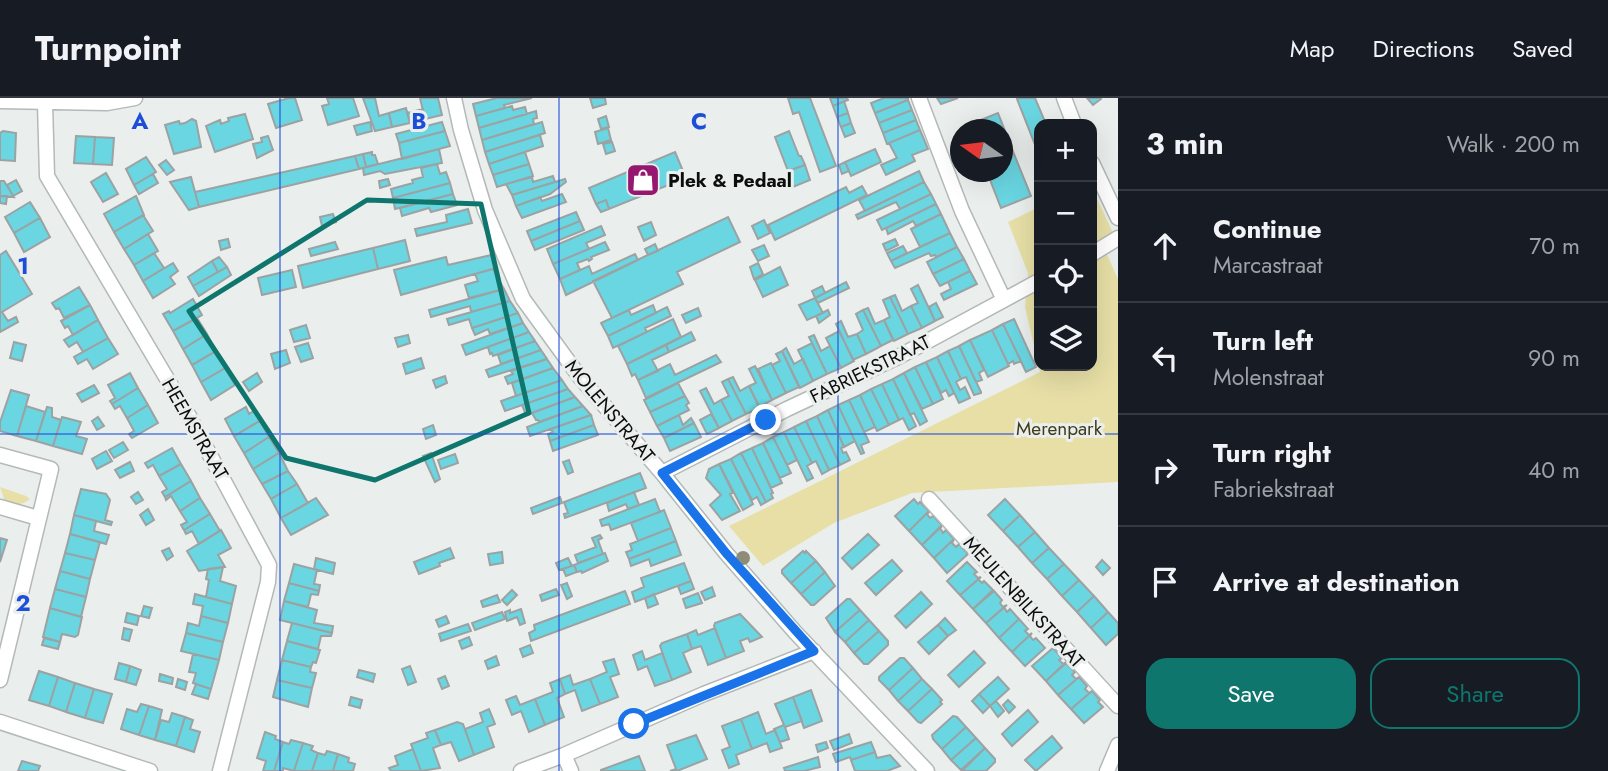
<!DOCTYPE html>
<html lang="en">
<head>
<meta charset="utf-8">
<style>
  body { margin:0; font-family:Jost,sans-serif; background:#242831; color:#f1f3f6 }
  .controls { position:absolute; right:21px; top:21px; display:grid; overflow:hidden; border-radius:14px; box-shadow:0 7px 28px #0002 }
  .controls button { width:63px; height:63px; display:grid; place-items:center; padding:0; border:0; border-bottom:2px solid #363941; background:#171b24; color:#f1f3f6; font:35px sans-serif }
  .compass { position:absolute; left:950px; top:21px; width:63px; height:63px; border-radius:50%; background:#171b24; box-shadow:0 7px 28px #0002; rotate:284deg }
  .stop { position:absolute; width:21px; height:21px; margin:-16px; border:5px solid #1a73e8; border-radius:50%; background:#fff }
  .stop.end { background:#1a73e8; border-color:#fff; box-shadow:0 2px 7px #0008 }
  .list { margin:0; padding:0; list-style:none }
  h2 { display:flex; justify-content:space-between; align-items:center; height:91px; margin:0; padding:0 28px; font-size:30px }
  h2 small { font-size:23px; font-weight:400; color:#9ea1a6 }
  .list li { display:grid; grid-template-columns:46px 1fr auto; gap:21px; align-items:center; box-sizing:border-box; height:112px; padding:0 28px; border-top:2px solid #363941 }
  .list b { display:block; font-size:26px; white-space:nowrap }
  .list p { margin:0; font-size:23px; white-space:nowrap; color:#9ea1a6 }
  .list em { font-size:23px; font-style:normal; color:#9ea1a6 }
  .actions { display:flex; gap:14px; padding:21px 28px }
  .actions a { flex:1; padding:16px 0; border:2px solid #0f766e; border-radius:21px; text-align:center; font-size:24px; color:#0f766e }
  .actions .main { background:#0f766e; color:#fff }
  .icon { flex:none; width:38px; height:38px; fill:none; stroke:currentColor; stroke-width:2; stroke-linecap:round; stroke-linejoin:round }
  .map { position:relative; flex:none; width:1118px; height:673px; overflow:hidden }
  header { display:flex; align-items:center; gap:42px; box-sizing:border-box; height:98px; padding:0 35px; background:#171b24; border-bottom:2px solid #363941 }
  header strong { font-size:33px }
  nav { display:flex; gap:38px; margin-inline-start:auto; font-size:24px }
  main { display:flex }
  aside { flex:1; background:#171b24 }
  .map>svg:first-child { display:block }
  .green { fill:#e7dfa6 }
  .building { fill:#69d6e2; stroke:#9ca2a2; stroke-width:2 }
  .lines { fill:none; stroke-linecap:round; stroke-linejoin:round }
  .minor-casing { stroke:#b3b9b6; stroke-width:17 }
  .minor { stroke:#fff; stroke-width:14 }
  .tree { fill:#8d8c78 }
  .route { stroke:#1a73e8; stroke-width:9 }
  .marked { fill:none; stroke:#0f766e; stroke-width:5; stroke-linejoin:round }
  .grid { fill:none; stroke:#1d4ed8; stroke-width:2; stroke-opacity:0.55 }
  .labels { text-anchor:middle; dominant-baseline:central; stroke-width:6; stroke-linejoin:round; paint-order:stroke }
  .poi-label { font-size:19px; font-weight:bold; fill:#0c0d0d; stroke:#eaefed; text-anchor:start }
  .street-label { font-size:19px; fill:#0c0d0d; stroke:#eaefed }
  .park-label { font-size:19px; fill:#413b19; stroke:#eaefed }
  .grid-label { font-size:23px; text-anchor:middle; font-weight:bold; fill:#1d4ed8; stroke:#eaefed; stroke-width:6; stroke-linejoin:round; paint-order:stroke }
</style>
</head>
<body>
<header>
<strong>Turnpoint</strong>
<nav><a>Map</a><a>Directions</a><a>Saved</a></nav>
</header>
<main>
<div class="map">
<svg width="1118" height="673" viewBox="0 0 1118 673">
  <rect width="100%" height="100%" fill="#eaefed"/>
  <path class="green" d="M 1092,90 L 1114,137 L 1104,150 L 1118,181 L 1118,384 L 912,395 L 834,425 L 763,468 L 729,428 L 1040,274 L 1025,209 L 1028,175 L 1008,124 L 1039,109 L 1039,268 L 1092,268 Z
    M 0,389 L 26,398 L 30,401 C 21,408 15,407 5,404 Z"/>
  <path class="building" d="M 289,0 L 295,0 L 302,22 L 276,30 L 268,6 Z
    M 327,0 L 353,0 L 359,18 L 328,27 L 322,8 L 329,6 Z
    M 363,0 L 375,0 L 379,18 L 389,15 L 392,29 L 375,33 Z
    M 420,0 L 438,0 L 442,17 L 425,21 Z
    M 497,0 L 532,0 L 504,7 L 505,10 L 476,18 L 473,6 Z
    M 590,0 L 605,0 L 606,6 L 593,10 Z
    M 788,0 L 810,0 L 836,68 L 820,74 L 799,14 L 793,16 Z
    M 830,0 L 847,0 L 848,2 L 833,8 Z
    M 884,0 L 908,0 L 908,2 L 875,15 L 871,5 Z
    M 937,0 L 958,0 L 941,6 Z
    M 1019,0 L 1035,0 L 1046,26 L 1039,26 L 1039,57 L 1017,1 Z
    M 1087,0 L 1100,0 L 1101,1 L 1093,7 Z
    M 908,2 L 912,12 L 879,25 L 875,15 Z
    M 844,3 L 848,15 L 837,19 L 833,8 Z
    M 512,8 L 513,12 L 525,9 L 527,16 L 479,30 L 476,18 Z
    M 406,10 L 410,25 L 392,29 L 389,15 Z
    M 423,11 L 425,21 L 410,25 L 407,15 Z
    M 912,12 L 916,22 L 883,35 L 879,25 Z
    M 536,13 L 537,20 L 533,21 L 534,26 L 482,42 L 479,30 Z
    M 848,15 L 851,25 L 841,29 L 837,19 Z
    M 998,15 L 1014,56 L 1002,60 L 1002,32 L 970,32 L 968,27 Z
    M 245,16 L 253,41 L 215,54 L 206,28 L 220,22 L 221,26 L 229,23 L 228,20 Z
    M 606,18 L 609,29 L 601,31 L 598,21 Z
    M 192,21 L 196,23 L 201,49 L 174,56 L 165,27 L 179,23 L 180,26 L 185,25 Z
    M 916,22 L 920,32 L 887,46 L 883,35 Z
    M 370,24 L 372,33 L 357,37 L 354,28 Z
    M 442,24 L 445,33 L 399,45 L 396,36 Z
    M 542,24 L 545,35 L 485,54 L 482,42 Z
    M 851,25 L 855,35 L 845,39 L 841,29 Z
    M 608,30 L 611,42 L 598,46 L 595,34 Z
    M 920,32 L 928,51 L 912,57 L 915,63 L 886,77 L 881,67 L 897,60 L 889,45 Z
    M 3,33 L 16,35 L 15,63 L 0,62 L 0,35 Z
    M 445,33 L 450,48 L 402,61 L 399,45 Z
    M 789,33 L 799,58 L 801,58 L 805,67 L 788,73 L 775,39 Z
    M 540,37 L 543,48 L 489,66 L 485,54 Z
    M 76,38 L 95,39 L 93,66 L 74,65 Z
    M 268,38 L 273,52 L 257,60 L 253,46 L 262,44 L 261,40 Z
    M 95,39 L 114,40 L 112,67 L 93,66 Z
    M 612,44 L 615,53 L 606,56 L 603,46 Z
    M 439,51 L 442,65 L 385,76 L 380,73 L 364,77 L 363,70 Z
    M 875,51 L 881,64 L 851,78 L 845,64 Z
    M 372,54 L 372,57 L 375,57 L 378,66 L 366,69 L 363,56 Z
    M 525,54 L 529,66 L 493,77 L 489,66 Z
    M 675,54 L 686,80 L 609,111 L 606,102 L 596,106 L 589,90 Z
    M 363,56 L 366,69 L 359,71 L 355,58 Z
    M 1014,56 L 1031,98 L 1001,110 L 987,74 L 1002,74 L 1002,60 Z
    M 355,58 L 359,71 L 199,109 L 195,94 Z
    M 146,59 L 156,74 L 134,87 L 126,71 Z
    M 166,62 L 174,72 L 167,77 L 159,67 Z
    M 845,64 L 849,73 L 842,76 L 839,67 Z
    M 437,66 L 440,76 L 446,74 L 450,85 L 393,100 L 391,91 L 413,85 L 412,82 L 423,79 L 421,70 Z
    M 529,66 L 533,78 L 497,89 L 493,77 Z
    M 805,67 L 810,82 L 793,89 L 788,73 Z
    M 919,73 L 924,84 L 865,113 L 859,102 Z
    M 106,75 L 118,96 L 103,104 L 91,84 Z
    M 153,76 L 158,85 L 139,96 L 134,87 Z
    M 553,78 L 555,84 L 512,97 L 506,86 L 532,79 L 533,84 Z
    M 191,79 L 199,109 L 189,112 L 170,84 Z
    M 388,81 L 390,87 L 380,90 L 379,83 Z
    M 565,81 L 566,84 L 550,96 L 516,108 L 512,97 Z
    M 16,82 L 22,93 L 13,98 L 7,87 Z
    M 0,83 L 4,83 L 14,99 L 0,98 Z
    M 924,84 L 931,96 L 900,111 L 896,104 L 858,121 L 856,117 Z
    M 450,85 L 453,96 L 395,111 L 393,100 Z
    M 862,88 L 867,97 L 775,142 L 768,127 L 846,89 L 849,95 Z
    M 453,96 L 457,107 L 431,114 L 429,110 L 402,118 L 400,110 Z
    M 562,96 L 566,104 L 522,120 L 516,108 L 540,99 L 542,103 Z
    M 931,96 L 936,106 L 882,132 L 877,122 Z
    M 0,98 L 7,98 L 6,106 L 0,105 Z
    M 136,98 L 144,117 L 114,134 L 104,116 Z
    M 606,102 L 609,111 L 601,114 L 596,106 Z
    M 30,104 L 40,120 L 14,135 L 5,119 Z
    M 936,106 L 941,116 L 916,128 L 913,123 L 888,136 L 886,130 Z
    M 468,111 L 472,125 L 417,138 L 415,131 L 447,124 L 446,117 Z
    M 576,114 L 580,123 L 531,143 L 527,133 Z
    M 333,116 L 336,124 L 322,128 L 320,119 Z
    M 941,116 L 950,135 L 920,149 L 911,131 Z
    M 143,117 L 153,133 L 124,151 L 114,134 Z
    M 728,119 L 740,144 L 677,174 L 683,186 L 612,220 L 593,183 Z
    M 40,120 L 50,139 L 24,154 L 14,135 Z
    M 764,122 L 770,135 L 758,141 L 752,128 Z
    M 580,123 L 584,132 L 535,152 L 531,143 Z
    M 651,124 L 656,137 L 644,143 L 638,129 Z
    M 601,128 L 605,137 L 586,145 L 589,151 L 553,166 L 547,151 Z
    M 950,135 L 957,149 L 936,159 L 935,157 L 931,158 L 929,155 L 895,170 L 891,163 Z
    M 148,136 L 158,153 L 134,167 L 124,151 Z
    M 228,141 L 230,149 L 221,152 L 219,143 Z
    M 895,141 L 898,147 L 886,153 L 883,146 Z
    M 405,142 L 410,163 L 378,171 L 373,150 Z
    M 335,144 L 338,151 L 311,158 L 309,151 Z
    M 605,144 L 609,152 L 591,159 L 592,161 L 589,163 L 588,161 L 577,165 L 580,172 L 560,181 L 553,166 Z
    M 655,146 L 658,153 L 648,157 L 645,151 Z
    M 764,147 L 769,158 L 758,163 L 752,152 Z
    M 903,148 L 907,155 L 891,163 L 887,155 Z
    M 957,149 L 964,161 L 933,176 L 927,164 Z
    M 373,150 L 378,171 L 303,190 L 298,168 Z
    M 6,153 L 32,196 L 2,214 L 8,223 L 16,219 L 18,224 L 0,234 L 0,157 Z
    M 154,155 L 164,170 L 143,183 L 134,167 Z
    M 635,156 L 638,162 L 566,197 L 560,181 L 589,168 L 592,176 Z
    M 491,157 L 496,170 L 401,197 L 394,172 L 446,159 L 448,167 Z
    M 219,159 L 227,169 L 218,174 L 212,163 Z
    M 964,161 L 970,173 L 940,188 L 933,176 Z
    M 212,163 L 218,174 L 193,188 L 188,179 Z
    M 173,165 L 178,173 L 170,179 L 175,186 L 153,200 L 143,183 Z
    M 758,165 L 763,176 L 754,181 L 750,169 Z
    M 227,169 L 231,177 L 199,198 L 193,188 Z
    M 780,169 L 788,187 L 763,199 L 755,182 Z
    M 493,171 L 504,191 L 469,200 L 465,187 L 478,183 L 475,176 Z
    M 292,172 L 296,189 L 262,197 L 258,180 Z
    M 970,173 L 977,186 L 944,202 L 941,196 L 951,191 L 948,184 Z
    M 846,184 L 849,190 L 818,205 L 815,200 Z
    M 918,187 L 935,223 L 922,230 L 911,208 L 918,205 L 911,191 Z
    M 822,188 L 825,195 L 815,200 L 812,193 Z
    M 79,189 L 90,207 L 64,220 L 59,210 L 56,211 L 52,205 Z
    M 504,191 L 510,203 L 471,214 L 470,208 L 431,219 L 429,212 Z
    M 895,197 L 902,213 L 911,208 L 922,230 L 908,236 L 890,199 Z
    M 890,199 L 908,236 L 894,243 L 884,222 L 890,219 L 883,202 Z
    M 815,200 L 823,215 L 807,222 L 799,207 Z
    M 193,201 L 202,217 L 173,233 L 163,216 L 169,213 L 170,215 Z
    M 510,203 L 518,215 L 472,230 L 469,221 L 449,227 L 447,221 Z
    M 936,205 L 943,219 L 935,223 L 929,209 Z
    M 90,207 L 98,222 L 73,237 L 68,228 L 65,230 L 61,223 Z
    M 653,207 L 656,215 L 608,238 L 601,225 L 629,212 L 631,217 Z
    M 667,209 L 671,218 L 645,230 L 647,234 L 613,250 L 608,238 Z
    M 698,210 L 701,218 L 686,225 L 682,217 Z
    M 868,210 L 875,226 L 884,222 L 893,242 L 881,248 L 863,212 Z
    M 828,212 L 830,217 L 819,225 L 816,218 Z
    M 863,212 L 881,248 L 866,256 L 857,236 L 863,232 L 856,216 Z
    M 518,215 L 523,225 L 490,236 L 488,231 L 475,237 L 472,230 Z
    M 197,220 L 207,236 L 183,251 L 173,233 Z
    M 673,221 L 681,239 L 627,266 L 618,248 Z
    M 1014,221 L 1036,269 L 1026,274 L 1003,226 Z
    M 98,222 L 108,240 L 83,254 L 77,244 L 69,249 L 64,242 Z
    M 841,223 L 848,239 L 857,236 L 866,256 L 853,262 L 836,226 Z
    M 523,225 L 529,234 L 466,257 L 462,247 Z
    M 1003,226 L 1021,263 L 1014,266 L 1013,263 L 1008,266 L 992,232 Z
    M 306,227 L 310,240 L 294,244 L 290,232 Z
    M 992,232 L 1009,268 L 988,279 L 970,242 Z
    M 839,233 L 854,263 L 841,270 L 826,240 Z
    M 529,234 L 535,243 L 493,258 L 492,255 L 490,256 L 488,249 Z
    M 691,234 L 695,242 L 669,254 L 666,247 Z
    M 207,236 L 216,253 L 192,267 L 183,251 Z
    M 408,237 L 410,245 L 398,249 L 395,240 Z
    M 814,237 L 821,253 L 830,248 L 841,270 L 827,276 L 809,239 Z
    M 108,240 L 118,256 L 93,271 L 87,261 L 78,266 L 74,259 Z
    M 970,242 L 984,272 L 979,275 L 982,282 L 976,284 L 959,248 Z
    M 535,243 L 541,252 L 501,266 L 498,257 Z
    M 14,244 L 26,247 L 22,263 L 10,260 Z
    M 308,245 L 313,260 L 301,264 L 295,249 Z
    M 812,245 L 827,276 L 813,283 L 798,252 Z
    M 666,247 L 669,254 L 652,262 L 658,273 L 638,282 L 635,276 L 632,278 L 627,266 Z
    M 959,248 L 981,294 L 981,295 L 974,297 L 966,279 L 961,281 L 948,253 Z
    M 786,250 L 794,266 L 803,261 L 813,283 L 800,290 L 782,253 Z
    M 286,252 L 290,265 L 275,271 L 271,256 Z
    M 541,252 L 547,261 L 489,279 L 486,272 Z
    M 216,253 L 225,270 L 201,284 L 192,267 Z
    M 782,253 L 799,289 L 786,295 L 772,267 L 780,263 L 776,256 Z
    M 948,253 L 961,281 L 956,284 L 960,292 L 965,289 L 970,300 L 959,305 L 937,259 Z
    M 716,257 L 721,264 L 646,300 L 638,282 L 670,266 L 675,277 Z
    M 937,259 L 954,295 L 949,298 L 946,292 L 941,295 L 926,264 Z
    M 421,260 L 424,270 L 406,276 L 403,266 Z
    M 547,261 L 553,270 L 508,286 L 505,279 L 513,276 L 511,273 Z
    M 926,264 L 943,301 L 933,306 L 915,269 Z
    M 771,265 L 786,295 L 772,302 L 758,271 Z
    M 755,268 L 772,302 L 759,309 L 749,288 L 756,285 L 749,271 Z
    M 915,269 L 933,306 L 922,311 L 904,275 Z
    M 225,270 L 235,287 L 211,302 L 201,284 Z
    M 553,270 L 562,282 L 516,298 L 512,285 Z
    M 130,275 L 138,290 L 112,306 L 110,303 L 115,300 L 108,287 Z
    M 257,275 L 262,284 L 249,293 L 243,284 Z
    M 904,275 L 927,323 L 920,327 L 914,315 L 910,317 L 893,281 Z
    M 445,278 L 447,285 L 436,290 L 433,282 Z
    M 733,279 L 740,293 L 749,288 L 760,310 L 746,316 L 728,281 Z
    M 728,281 L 746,316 L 732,323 L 721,302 L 729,298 L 722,284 Z
    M 893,281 L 916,328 L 909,332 L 903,320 L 899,322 L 882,286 Z
    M 562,282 L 568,291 L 505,313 L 501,303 Z
    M 678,285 L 685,298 L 650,314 L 644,302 Z
    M 882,286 L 899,322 L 889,327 L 871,291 Z
    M 94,287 L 99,295 L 82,304 L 77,296 Z
    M 138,290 L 148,307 L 127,320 L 120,308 L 115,311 L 112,306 Z
    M 706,290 L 714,306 L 721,302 L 732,323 L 719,330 L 700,293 Z
    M 568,291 L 575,299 L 526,317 L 522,307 Z
    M 871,291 L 889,327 L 877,333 L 860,297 Z
    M 11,292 L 29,297 L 17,338 L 0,333 L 0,324 Z
    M 860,297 L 875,329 L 864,334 L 849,302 Z
    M 685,298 L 689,305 L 686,307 L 689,312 L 657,328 L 650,314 Z
    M 575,299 L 583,308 L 539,324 L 538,322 L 536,322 L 532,315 Z
    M 849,302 L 869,344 L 861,347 L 864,355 L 861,356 L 838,307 Z
    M 148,307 L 158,325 L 132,340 L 129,336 L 134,333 L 127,320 Z
    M 838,307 L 855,343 L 844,349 L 828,312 Z
    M 26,308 L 45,314 L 36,343 L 17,338 Z
    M 583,308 L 591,317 L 530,338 L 527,329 Z
    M 47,309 L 52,310 L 52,319 L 61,322 L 53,348 L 36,343 Z
    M 246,309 L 249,316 L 255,312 L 261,322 L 234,338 L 225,321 Z
    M 828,312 L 844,349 L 841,350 L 843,355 L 846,354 L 850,362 L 840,367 L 817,318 Z
    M 711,316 L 719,330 L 707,336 L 700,322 Z
    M 591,317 L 594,327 L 550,343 L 548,336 L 553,334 L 551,331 Z
    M 679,317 L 683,327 L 691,320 L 694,325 L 664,340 L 657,328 Z
    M 817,318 L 840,367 L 829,372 L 806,323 Z
    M 62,319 L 81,324 L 76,338 L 87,341 L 82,356 L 53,348 Z
    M 98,319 L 104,328 L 97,332 L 92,323 Z
    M 260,323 L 269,339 L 244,355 L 234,338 Z
    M 806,323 L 829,372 L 822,376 L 816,363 L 812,365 L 794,329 Z
    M 694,325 L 701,339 L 670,353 L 664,340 Z
    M 433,327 L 436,337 L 426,341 L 423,331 Z
    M 594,327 L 598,337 L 553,353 L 550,343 Z
    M 794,329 L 812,365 L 807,368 L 813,380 L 807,383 L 784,334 Z
    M 784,334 L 797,362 L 787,367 L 773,339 Z
    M 269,339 L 279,355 L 253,371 L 244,355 Z
    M 773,339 L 791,375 L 780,380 L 763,345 Z
    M 123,344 L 128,352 L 114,360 L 109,352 Z
    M 763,345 L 782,385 L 771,390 L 752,350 Z
    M 172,350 L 181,366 L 159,378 L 153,367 L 148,370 L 145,365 Z
    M 752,350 L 773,395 L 771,396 L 773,400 L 766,404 L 741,355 Z
    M 106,353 L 112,363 L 97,371 L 92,361 Z
    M 279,355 L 288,373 L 262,386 L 253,371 Z
    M 431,355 L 440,381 L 435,384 L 423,358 Z
    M 741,355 L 766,404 L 761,407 L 757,399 L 752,402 L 731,361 Z
    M 455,356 L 458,365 L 441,371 L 438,362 Z
    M 731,361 L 753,406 L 743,412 L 719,366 Z
    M 569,362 L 573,374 L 568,376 L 563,364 Z
    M 130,364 L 134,373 L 120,380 L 115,372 Z
    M 181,366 L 191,383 L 165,399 L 162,394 L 167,391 L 159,378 Z
    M 719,366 L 733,395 L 730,396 L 740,413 L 722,422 L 710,407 L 721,397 L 706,380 L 709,371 Z
    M 288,373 L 297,386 L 271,401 L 262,386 Z
    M 640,375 L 646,390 L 565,420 L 564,416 L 568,415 L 564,404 Z
    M 191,383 L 200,400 L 180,413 L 171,398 L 166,402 L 165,399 Z
    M 297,386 L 308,405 L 281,420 L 271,401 Z
    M 81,391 L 106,396 L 110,402 L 105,422 L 112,424 L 111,427 L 74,417 Z
    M 138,394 L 143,402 L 136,406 L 131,399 Z
    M 634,394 L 639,407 L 628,411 L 626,406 L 609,413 L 607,405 Z
    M 560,399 L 562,405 L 533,416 L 531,410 Z
    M 200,400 L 210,416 L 184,432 L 181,427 L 187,424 L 180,413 Z
    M 316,400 L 328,417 L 291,437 L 281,420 Z
    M 655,401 L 660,414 L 611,432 L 609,426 L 602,428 L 600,422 Z
    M 914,401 L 918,406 L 920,404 L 929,413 L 909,433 L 895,418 Z
    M 1005,401 L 1020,417 L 1003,433 L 988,417 Z
    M 148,411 L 154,422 L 146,427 L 140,417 Z
    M 664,412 L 671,430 L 638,443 L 631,425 Z
    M 929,414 L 927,416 L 930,420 L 933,418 L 942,427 L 922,447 L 909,433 L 929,413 Z
    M 210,416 L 220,433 L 199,446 L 192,433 L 186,436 L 184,432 Z
    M 74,417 L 96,423 L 94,433 L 109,437 L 106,446 L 70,436 Z
    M 1020,417 L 1035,434 L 1018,449 L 1003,433 Z
    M 942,428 L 940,430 L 943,435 L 946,432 L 954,441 L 934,460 L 922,447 Z
    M 671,430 L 676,443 L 629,461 L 626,454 L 632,452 L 630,446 Z
    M 221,432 L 231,450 L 218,457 L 225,469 L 199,473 L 187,453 Z
    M 1035,434 L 1049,450 L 1032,465 L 1018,449 Z
    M 70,436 L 100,444 L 95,462 L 65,455 Z
    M 868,436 L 879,447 L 852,471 L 842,460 Z
    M 600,437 L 602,440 L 598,442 L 603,456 L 578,465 L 575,457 L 596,449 L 592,440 Z
    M 0,440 L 7,442 L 0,464 Z
    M 954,441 L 952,445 L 956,449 L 959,446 L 968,456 L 947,475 L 934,460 Z
    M 676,443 L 681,457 L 651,468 L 649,461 L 631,468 L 629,461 Z
    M 169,450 L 173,458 L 167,462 L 162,453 Z
    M 450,450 L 454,460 L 439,465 L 440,468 L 419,476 L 414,464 Z
    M 1049,450 L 1064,466 L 1047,481 L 1032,465 Z
    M 803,453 L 805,455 L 806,453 L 816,463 L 791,485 L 782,475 L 782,472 Z
    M 502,454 L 503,465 L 490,467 L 488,456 Z
    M 65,455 L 95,462 L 90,481 L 60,473 Z
    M 605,455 L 608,463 L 582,475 L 581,473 L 577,474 L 574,467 Z
    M 316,460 L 335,465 L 333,476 L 314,471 Z
    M 568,460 L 572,468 L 559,472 L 556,465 Z
    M 892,462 L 902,473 L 876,497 L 865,485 Z
    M 1102,462 L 1110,470 L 1103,477 L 1096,469 Z
    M 816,463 L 825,474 L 801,496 L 791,485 Z
    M 967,464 L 977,474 L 974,476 L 978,480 L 981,479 L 960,497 L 947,483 Z
    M 684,465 L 691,483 L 635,504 L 632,494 L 644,489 L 641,480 Z
    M 294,466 L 317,472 L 314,486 L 320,487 L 319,493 L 289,485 Z
    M 1064,466 L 1079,482 L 1062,498 L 1047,481 Z
    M 574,467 L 577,474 L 566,478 L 563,471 Z
    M 223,469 L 220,483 L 236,488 L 232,506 L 206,499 L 209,482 L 206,481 L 208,471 Z
    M 60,473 L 90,481 L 86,499 L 55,491 Z
    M 825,474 L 835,488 L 814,507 L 811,507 L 801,496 Z
    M 981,479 L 978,481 L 982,485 L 984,483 L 993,492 L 973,511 L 960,497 Z
    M 1079,482 L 1094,498 L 1077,514 L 1062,498 Z
    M 691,483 L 694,491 L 681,496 L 678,488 Z
    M 289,485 L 319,493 L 318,497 L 311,496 L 308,509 L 284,503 Z
    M 567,485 L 572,498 L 567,501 L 561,487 Z
    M 712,489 L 715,498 L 705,502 L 701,494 Z
    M 55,491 L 86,499 L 81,519 L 50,510 Z
    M 556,491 L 559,497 L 542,503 L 540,497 Z
    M 512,492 L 517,497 L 507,507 L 502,502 Z
    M 625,493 L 630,506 L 531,543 L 529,535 L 535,532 L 534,527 Z
    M 994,493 L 1002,502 L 1000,505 L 1003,509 L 1007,507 L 986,525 L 973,511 Z
    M 921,494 L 932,506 L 906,530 L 895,518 Z
    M 698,495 L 702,505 L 686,510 L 683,501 Z
    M 195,496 L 232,506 L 228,525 L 201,518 L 203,508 L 193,506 Z
    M 654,496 L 658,506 L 648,510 L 645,500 Z
    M 497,497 L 500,504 L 483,509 L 481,503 Z
    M 1094,498 L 1108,514 L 1091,530 L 1077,514 Z
    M 847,501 L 850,501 L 860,512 L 835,534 L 826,520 Z
    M 284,503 L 317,512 L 314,525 L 333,528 L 332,535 L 280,522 Z
    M 1007,507 L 1004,509 L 1007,514 L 1010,511 L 1019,521 L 999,540 L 986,525 L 996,516 Z
    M 144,508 L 152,510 L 149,520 L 141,518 Z
    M 50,510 L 82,519 L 78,537 L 75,539 L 62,536 L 60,544 L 43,539 Z
    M 521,511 L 525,525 L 520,527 L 517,519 L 507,523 L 505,514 L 510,512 L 510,515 Z
    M 860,512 L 869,522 L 845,544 L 835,534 Z
    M 502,514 L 505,521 L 475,532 L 472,525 Z
    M 1108,514 L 1118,525 L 1118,536 L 1106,547 L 1091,530 Z
    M 127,515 L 139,518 L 137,527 L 125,524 Z
    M 740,516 L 762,539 L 750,544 L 748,540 L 740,543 L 744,553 L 726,560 L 714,528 L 715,525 Z
    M 201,518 L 228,525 L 223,544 L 186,535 L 188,525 L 199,528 Z
    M 446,518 L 449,525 L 439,529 L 436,522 Z
    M 945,520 L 956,532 L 948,538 L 938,527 Z
    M 1019,521 L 1028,531 L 1025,533 L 1029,537 L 1032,535 L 1012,554 L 999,540 Z
    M 869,522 L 879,533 L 854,555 L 845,544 Z
    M 292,525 L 332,535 L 331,538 L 321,538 L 318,551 L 287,543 Z
    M 468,526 L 471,533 L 441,543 L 439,536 Z
    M 938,527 L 948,538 L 929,556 L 918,544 Z
    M 124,530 L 132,532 L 129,543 L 122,541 Z
    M 715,530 L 726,560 L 708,567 L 701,548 L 692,551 L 687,536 L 696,532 L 698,537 Z
    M 879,533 L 888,543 L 888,547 L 868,566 L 864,566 L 854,555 Z
    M 186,535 L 223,544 L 219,562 L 181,553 Z
    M 1032,535 L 1030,538 L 1033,542 L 1036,540 L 1045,550 L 1025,568 L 1012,554 Z
    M 687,536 L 692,551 L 683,555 L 691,574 L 672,582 L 660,548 L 662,545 Z
    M 469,539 L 472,547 L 462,551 L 459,543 Z
    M 44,540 L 60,544 L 58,551 L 42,547 Z
    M 287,543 L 320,552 L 316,565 L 313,564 L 311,569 L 282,562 Z
    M 530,547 L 533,555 L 523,559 L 520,551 Z
    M 1053,550 L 1062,560 L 1059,562 L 1063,566 L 1066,564 L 1046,583 L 1032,568 Z
    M 642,553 L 645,562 L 662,555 L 672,582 L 655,588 L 647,568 L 638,572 L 633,557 Z
    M 974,553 L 985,565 L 959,589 L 948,577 Z
    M 193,556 L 219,562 L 211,591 L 193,585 L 196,575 L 189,574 Z
    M 496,558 L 499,567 L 488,571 L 485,563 Z
    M 900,560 L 904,560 L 913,570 L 889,592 L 879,582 L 879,579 Z
    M 614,561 L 619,576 L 610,579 L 618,599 L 600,606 L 590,581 L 607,574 L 603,564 Z
    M 282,562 L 311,569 L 310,574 L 316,575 L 312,590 L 277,582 Z
    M 119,565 L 130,568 L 126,584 L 115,581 Z
    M 1066,565 L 1075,574 L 1072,577 L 1076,581 L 1079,579 L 1058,597 L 1046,583 Z
    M 130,568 L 141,572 L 136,587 L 126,584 Z
    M 410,568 L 416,584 L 408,587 L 402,571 Z
    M 913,570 L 922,581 L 898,603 L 889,592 Z
    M 359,572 L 375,576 L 373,584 L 357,579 Z
    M 39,573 L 58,579 L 49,608 L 29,602 Z
    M 160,576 L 173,580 L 172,586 L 159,583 Z
    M 570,577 L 573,587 L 590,581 L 600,606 L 582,613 L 575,592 L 565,596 L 560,581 Z
    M 445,578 L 449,588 L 442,591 L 438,581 Z
    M 58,579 L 75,585 L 66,614 L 49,608 Z
    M 998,579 L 1009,591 L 990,608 L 979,596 Z
    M 1079,579 L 1087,588 L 1085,591 L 1089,595 L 1092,593 L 1071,611 L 1058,597 Z
    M 178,581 L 187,584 L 185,592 L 176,589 Z
    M 560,581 L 565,596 L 557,600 L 564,619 L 545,627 L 535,601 L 553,594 L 550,585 Z
    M 922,581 L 932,591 L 908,613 L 898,603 Z
    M 277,582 L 312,590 L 308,609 L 273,599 Z
    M 75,585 L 94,591 L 85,620 L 66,614 Z
    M 196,586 L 211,591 L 208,601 L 192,596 Z
    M 94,591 L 112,596 L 103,625 L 85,620 Z
    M 932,591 L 942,602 L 940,604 L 942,606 L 921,625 L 918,624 L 908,613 Z
    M 811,592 L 822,623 L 804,630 L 793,599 Z
    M 1092,593 L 1100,602 L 1098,604 L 1103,609 L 1084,625 L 1071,611 Z
    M 979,596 L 990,608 L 983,615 L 972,603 Z
    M 516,598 L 520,607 L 535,601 L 545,627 L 529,634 L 521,613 L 512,617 L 506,602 Z
    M 351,599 L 362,602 L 360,610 L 349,607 Z
    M 793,599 L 802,623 L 785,629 L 789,641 L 780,644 L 774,631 L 784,627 L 775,606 Z
    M 1008,602 L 1015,609 L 1009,615 L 1003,607 Z
    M 996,603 L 1004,613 L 998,619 L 990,608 Z
    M 141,606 L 149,608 L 139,637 L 121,631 L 127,611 L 137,614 Z
    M 149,608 L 162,612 L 155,642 L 139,637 Z
    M 489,611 L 495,626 L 487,629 L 494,649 L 474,657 L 465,631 L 483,624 L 480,615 Z
    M 1028,612 L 1038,624 L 1012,648 L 1002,636 Z
    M 758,614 L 766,636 L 775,632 L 782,650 L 770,654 L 767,645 L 752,651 L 741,621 Z
    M 172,615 L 185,619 L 176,648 L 155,642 L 161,622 L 169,624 Z
    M 953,618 L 957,619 L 966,629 L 942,651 L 933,641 L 932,637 Z
    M 185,619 L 193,622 L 190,631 L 200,634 L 194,654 L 176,648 Z
    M 741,621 L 752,651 L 736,657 L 739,666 L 729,670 L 722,652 L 730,649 L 722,628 Z
    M 457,624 L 463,626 L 474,657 L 459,663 L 451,644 L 441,647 L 435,632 Z
    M 966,629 L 976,640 L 951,662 L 942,651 Z
    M 435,632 L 441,647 L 433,650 L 440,670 L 421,673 L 411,646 L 428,640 L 426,635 Z
    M 265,634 L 276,638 L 275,641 L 283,644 L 274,673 L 263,673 L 266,663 L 257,660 Z
    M 849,636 L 852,645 L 834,652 L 830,643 Z
    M 696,637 L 707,661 L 677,673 L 670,673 L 676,671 L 667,647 Z
    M 1052,638 L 1062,650 L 1036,673 L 1025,662 Z
    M 976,640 L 985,650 L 961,672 L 951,662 Z
    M 291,642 L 303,645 L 294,673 L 283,670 L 283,673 L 274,673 L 283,644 L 289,646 Z
    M 826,644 L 828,650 L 818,654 L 816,647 Z
    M 871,644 L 875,654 L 851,662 L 850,659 L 836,664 L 833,656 Z
    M 303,645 L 313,648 L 311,652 L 318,655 L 312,673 L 294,673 Z
    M 985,650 L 995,661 L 995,664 L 986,673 L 962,673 Z
    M 413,651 L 421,673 L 391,673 L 389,670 L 398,667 L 395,658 Z
    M 327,653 L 338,656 L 333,673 L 312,673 L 318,655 L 325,657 Z
    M 875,654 L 877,660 L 890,657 L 900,668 L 887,673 L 855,673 L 851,662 Z
    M 338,656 L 349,660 L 348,664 L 355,666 L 353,673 L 333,673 Z
    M 639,658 L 645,673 L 601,673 L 601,672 Z
    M 818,659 L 820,669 L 804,673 L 785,673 L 784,670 Z
    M 22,663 L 40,668 L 38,673 L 18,673 Z"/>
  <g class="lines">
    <g class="minor-casing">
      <path id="minor" d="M 454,0 L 461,32 L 485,112 L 523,201 L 579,278 L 662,375 L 726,455 L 795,534 L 927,673
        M 919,0 L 962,113 L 1004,202
        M 1064,0 L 1074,26
        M 0,3 L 107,5 L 135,0
        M 45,5 L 47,78 L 189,318 L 269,467 L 268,484 L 220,673
        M 1092,65 L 1118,120
        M 1092,156 L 1118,140
        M 0,357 L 51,371 L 0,582
        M 662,375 L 787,311 L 900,258 L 1039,183
        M 929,401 L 1118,608
        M 0,409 L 38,420
        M 0,624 L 150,673
        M 564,657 L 571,673
        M 521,673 L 564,657 L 704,596 L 814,553
        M 1107,673 L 1118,647"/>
    </g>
    <use href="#minor" class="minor"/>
  </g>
  <circle class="tree" cx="743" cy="460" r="7"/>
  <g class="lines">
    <path class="route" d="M 634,626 L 814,553 L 726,455 L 662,375 L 766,322"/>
  </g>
  <path class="marked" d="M 367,102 L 481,106 L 529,315 L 375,382 L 286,360 L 189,213 Z"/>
  <path class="grid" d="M 280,0 L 280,673M 559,0 L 559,673M 838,0 L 838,673M 0,336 L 1118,336"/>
  <defs>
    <g id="shop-square" transform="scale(1.75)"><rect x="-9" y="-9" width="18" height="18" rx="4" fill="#961770" stroke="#eaefed"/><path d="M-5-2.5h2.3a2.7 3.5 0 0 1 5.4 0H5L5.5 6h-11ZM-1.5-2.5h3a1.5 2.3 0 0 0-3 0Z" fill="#fff"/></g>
  </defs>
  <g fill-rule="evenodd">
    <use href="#shop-square" x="643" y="82"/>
  </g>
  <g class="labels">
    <g class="poi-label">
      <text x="668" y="82">Plek &amp; Pedaal</text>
    </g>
    <g class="street-label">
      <text transform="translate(870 271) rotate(-26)">FABRIEKSTRAAT</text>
      <text transform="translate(610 313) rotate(50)">MOLENSTRAAT</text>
      <text transform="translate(195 331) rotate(60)">HEEMSTRAAT</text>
      <text transform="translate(1024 504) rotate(48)">MEULENBILKSTRAAT</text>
    </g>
    <g class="park-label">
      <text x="1059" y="330">Merenpark</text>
    </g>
  </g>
  <g class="grid-label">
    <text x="140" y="31">A</text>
    <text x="419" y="31">B</text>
    <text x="699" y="31">C</text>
    <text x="23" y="176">1</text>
    <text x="23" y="513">2</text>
  </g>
</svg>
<div class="controls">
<button>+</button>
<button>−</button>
<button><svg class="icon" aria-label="locate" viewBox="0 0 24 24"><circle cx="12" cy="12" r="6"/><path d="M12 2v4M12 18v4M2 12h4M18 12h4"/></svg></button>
<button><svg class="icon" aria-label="layers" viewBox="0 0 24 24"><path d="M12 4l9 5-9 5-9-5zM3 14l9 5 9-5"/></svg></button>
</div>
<svg class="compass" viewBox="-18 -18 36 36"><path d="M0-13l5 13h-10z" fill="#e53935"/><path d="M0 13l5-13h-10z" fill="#9ea1a6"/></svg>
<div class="stop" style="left:634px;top:626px"></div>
<div class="stop end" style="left:766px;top:322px"></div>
</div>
<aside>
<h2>3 min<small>Walk · 200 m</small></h2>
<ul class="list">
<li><svg class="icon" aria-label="ahead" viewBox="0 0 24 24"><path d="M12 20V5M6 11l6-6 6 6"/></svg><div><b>Continue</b><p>Marcastraat</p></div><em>70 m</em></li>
<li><svg class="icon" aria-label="left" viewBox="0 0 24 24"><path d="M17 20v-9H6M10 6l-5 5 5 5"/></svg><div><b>Turn left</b><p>Molenstraat</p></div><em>90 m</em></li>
<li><svg class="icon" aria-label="right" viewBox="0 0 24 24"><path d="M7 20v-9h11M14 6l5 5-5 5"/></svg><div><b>Turn right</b><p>Fabriekstraat</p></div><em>40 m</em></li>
<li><svg class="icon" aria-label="arrive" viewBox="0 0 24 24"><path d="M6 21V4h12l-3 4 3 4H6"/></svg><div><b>Arrive at destination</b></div></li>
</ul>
<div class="actions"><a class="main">Save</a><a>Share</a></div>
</aside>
</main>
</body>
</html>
